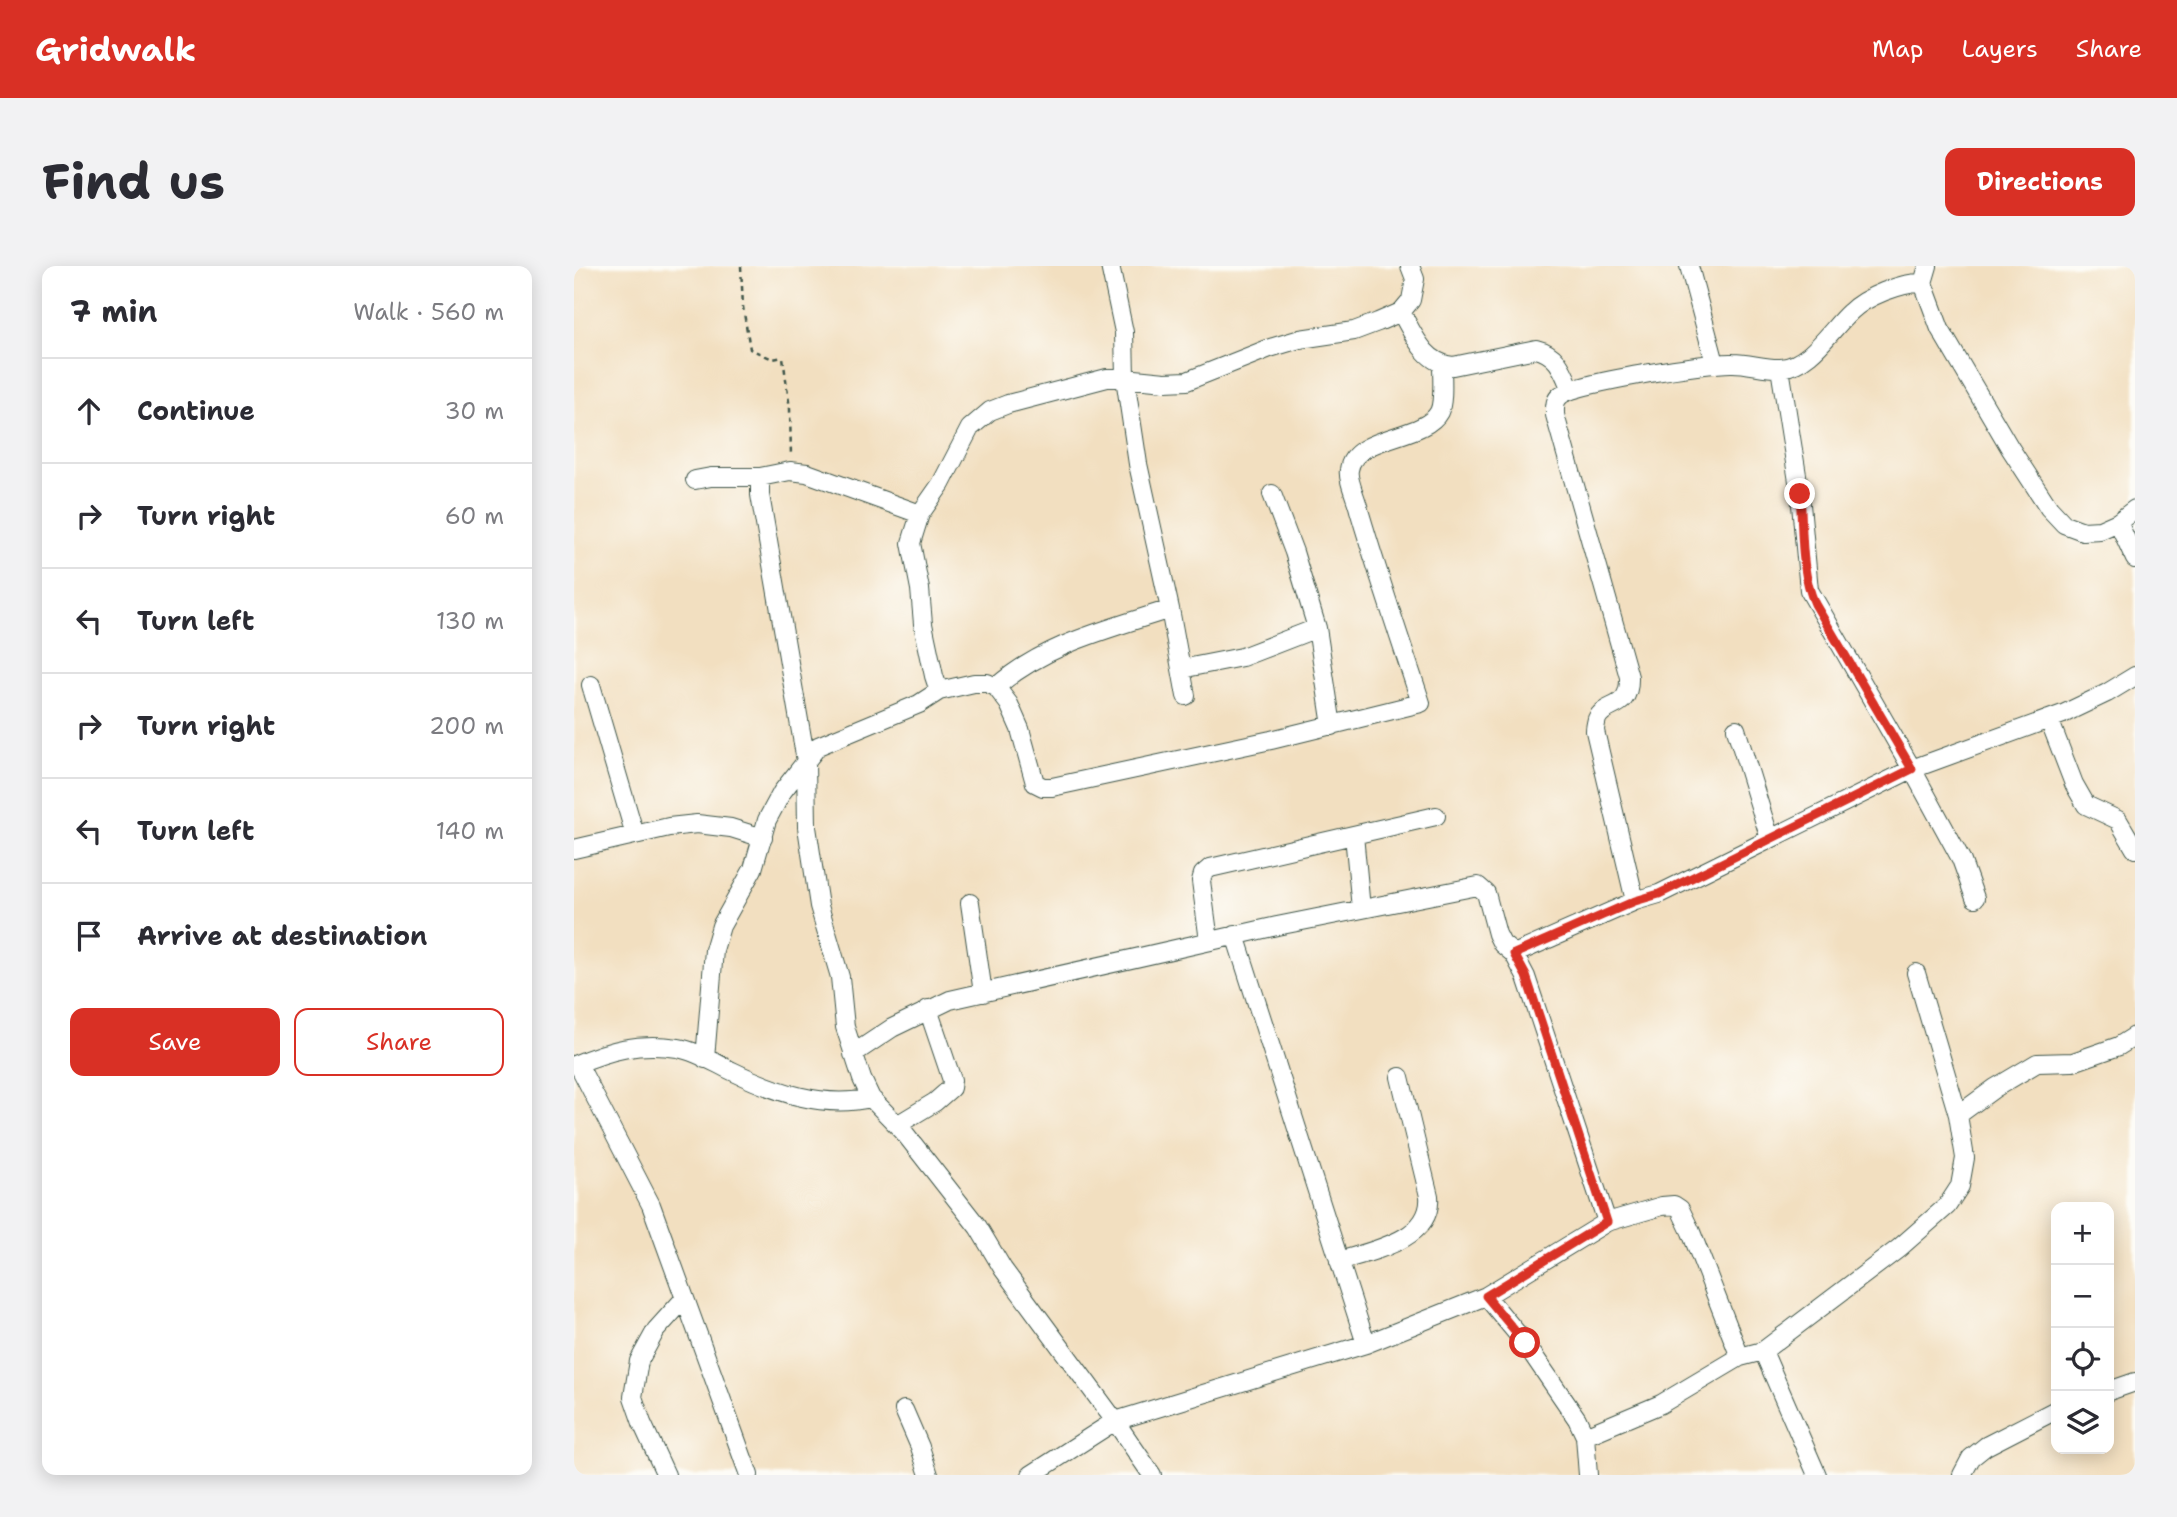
<!DOCTYPE html>
<html lang="en">
<head>
<meta charset="utf-8">
<style>
  body { margin:0; font-family:"Shantell Sans",sans-serif; background:#f2f2f3; color:#2b2b33 }
  .controls { position:absolute; right:21px; bottom:21px; display:grid; overflow:hidden; border-radius:14px; box-shadow:0 4px 18px #0003 }
  .controls button { width:63px; height:63px; display:grid; place-items:center; padding:0; border:0; border-bottom:2px solid #e1e1e2; background:#fff; color:#2b2b33; font:35px sans-serif }
  .stop { position:absolute; width:21px; height:21px; margin:-16px; border:5px solid #d93025; border-radius:50%; background:#fff }
  .stop.end { background:#d93025; border-color:#fff; box-shadow:0 2px 7px #0008 }
  .list { margin:0; padding:0; list-style:none }
  h2 { display:flex; justify-content:space-between; align-items:center; height:91px; margin:0; padding:0 28px; font-size:30px }
  h2 small { font-size:23px; font-weight:400; color:#7c7c81 }
  .list li { display:grid; grid-template-columns:46px 1fr auto; gap:21px; align-items:center; box-sizing:border-box; height:105px; padding:0 28px; border-top:2px solid #e1e1e2 }
  .list b { display:block; font-size:26px; white-space:nowrap }
  .list em { font-size:23px; font-style:normal; color:#7c7c81 }
  .actions { display:flex; gap:14px; padding:21px 28px }
  .actions a { flex:1; padding:16px 0; border:2px solid #d93025; border-radius:14px; text-align:center; font-size:24px; color:#d93025 }
  .actions .main { background:#d93025; color:#fff }
  .icon { flex:none; width:38px; height:38px; fill:none; stroke:currentColor; stroke-width:2; stroke-linecap:round; stroke-linejoin:round }
  .map { position:relative; flex:none; width:1561px; height:1209px; overflow:hidden; border-radius:14px }
  header { display:flex; align-items:center; gap:42px; box-sizing:border-box; height:98px; padding:0 35px; background:#d93025; color:#fff }
  header strong { font-size:33px }
  nav { display:flex; gap:38px; margin-inline-start:auto; font-size:24px }
  .intro { display:flex; align-items:center; justify-content:space-between; box-sizing:border-box; height:168px; padding:0 42px }
  h1 { margin:0; font-size:49px }
  .button { padding:18px 32px; border-radius:14px; background:#d93025; color:#fff; font-size:24px; font-weight:700 }
  main { display:flex; gap:42px; padding:0 42px }
  aside { flex:1; background:#fff; border-radius:14px; box-shadow:0 4px 18px #0003 }
  .map>svg:first-child { display:block }
  .lines { fill:none; stroke-linecap:round; stroke-linejoin:round }
  .minor-casing { stroke:#3f5549; stroke-width:20 }
  .path { stroke:#3f5549; stroke-width:2.5; stroke-dasharray:5 5; stroke-linecap:butt }
  .minor { stroke:#fff; stroke-width:18 }
  .route { stroke:#d93025; stroke-width:9 }
</style>
</head>
<body>
<header>
<strong>Gridwalk</strong>
<nav><a>Map</a><a>Layers</a><a>Share</a></nav>
</header>
<div class="intro"><h1>Find us</h1><a class="button">Directions</a></div>
<main>
<aside>
<h2>7 min<small>Walk · 560 m</small></h2>
<ul class="list">
<li><svg class="icon" aria-label="ahead" viewBox="0 0 24 24"><path d="M12 20V5M6 11l6-6 6 6"/></svg><div><b>Continue</b></div><em>30 m</em></li>
<li><svg class="icon" aria-label="right" viewBox="0 0 24 24"><path d="M7 20v-9h11M14 6l5 5-5 5"/></svg><div><b>Turn right</b></div><em>60 m</em></li>
<li><svg class="icon" aria-label="left" viewBox="0 0 24 24"><path d="M17 20v-9H6M10 6l-5 5 5 5"/></svg><div><b>Turn left</b></div><em>130 m</em></li>
<li><svg class="icon" aria-label="right" viewBox="0 0 24 24"><path d="M7 20v-9h11M14 6l5 5-5 5"/></svg><div><b>Turn right</b></div><em>200 m</em></li>
<li><svg class="icon" aria-label="left" viewBox="0 0 24 24"><path d="M17 20v-9H6M10 6l-5 5 5 5"/></svg><div><b>Turn left</b></div><em>140 m</em></li>
<li><svg class="icon" aria-label="arrive" viewBox="0 0 24 24"><path d="M6 21V4h12l-3 4 3 4H6"/></svg><div><b>Arrive at destination</b></div></li>
</ul>
<div class="actions"><a class="main">Save</a><a>Share</a></div>
</aside>
<div class="map">
<svg width="1561" height="1209" viewBox="0 0 1561 1209">
  <rect width="100%" height="100%" fill="#fdfcf7"/>
  <filter id="ink" filterUnits="userSpaceOnUse"><feTurbulence type="fractalNoise" baseFrequency=".0143" numOctaves="2"/><feDisplacementMap in="SourceGraphic" scale="14" xChannelSelector="R" yChannelSelector="G"/><feConvolveMatrix kernelMatrix="1 2 1 2 8 2 1 2 1" color-interpolation-filters="sRGB"/></filter>
  <filter id="wash" filterUnits="userSpaceOnUse"><feTurbulence type="fractalNoise" baseFrequency=".00686" numOctaves="4" result="noise"/><feDisplacementMap in="SourceGraphic" scale="28" xChannelSelector="R" yChannelSelector="G"/><feGaussianBlur stdDeviation="1.57" result="paint"/><feColorMatrix in="noise" values="0 0 0 0 0 0 0 0 0 0 0 0 0 0 0 0 0 1.4 0 .05"/><feComposite in="paint" operator="in"/></filter>
  <g filter="url(#wash)">
    <rect width="100%" height="100%" fill="#f2dfc0"/>
  </g>
  <g filter="url(#ink)">
    <g class="lines">
      <g class="minor-casing">
        <path id="minor" d="M 536,0 L 550,66 L 551,112 L 591,116 L 613,115 L 696,82 L 726,73 L 780,65 L 804,56 L 827,46 L 837,34 L 841,13 L 836,0
          M 1115,0 L 1141,97
          M 1354,0 L 1349,17 L 1366,63 L 1436,182 L 1475,242 L 1490,258 L 1509,265 L 1526,264 L 1544,256 L 1561,243
          M 827,46 C 840,69 850,97 879,100 L 962,83 C 984,88 989,105 997,124
          M 1206,102 L 1226,228 L 1235,324 L 1338,503 L 1387,593 L 1401,632
          M 121,214 L 137,211 L 186,211
          M 698,228 L 720,286 L 743,362 L 758,460
          M 1544,256 L 1561,293
          M 607,403 L 668,391 L 743,362
          M 17,419 L 61,569
          M 422,421 C 471,378 535,363 596,343
          M 365,425 L 360,410 L 349,358 L 346,323 L 337,277 L 346,248 L 367,218 L 396,162 L 416,145 L 434,138 L 533,112 L 551,112 L 564,198 L 596,343 L 612,430
          M 1475,453 L 1500,518 L 1512,539 L 1544,554 L 1561,583
          M 1162,463 L 1196,573
          M 780,569 L 787,643
          M 0,583 L 95,561 L 123,558 L 157,562 L 189,572
          M 1061,635 L 1021,465 C 1021,461 1022,457 1023,453 C 1031,435 1056,446 1055,411 L 981,149 C 981,141 980,134 987,129 C 1002,117 1135,96 1159,97 C 1175,97 1192,103 1207,102 C 1237,99 1256,64 1276,46 C 1291,31 1328,16 1349,17
          M 396,637 L 409,727
          M 661,669 L 792,1078
          M 635,675 L 627,615 L 629,608 L 636,602 L 862,550
          M 940,688 L 1061,635 L 1085,628 L 1338,503 L 1489,448 L 1533,427 L 1561,410
          M 279,788 L 318,762 L 376,734 L 703,660 L 904,620 L 912,627 L 923,668 L 928,678 L 940,688 L 952,711 L 1033,956
          M 131,793 L 140,684 L 147,660 L 179,603 L 193,554 L 208,526 L 244,480 L 345,438 L 365,425 L 400,417 L 413,417 L 422,421 L 435,438 L 446,463 L 461,517 L 469,521 L 478,521 L 697,474 L 847,437 C 826,373 804,309 785,244 C 783,234 773,213 775,204 C 779,169 850,174 865,146 C 870,136 868,111 868,99
          M 4,798 L 77,939 L 175,1209
          M 0,799 C 36,784 64,776 104,782 C 122,785 141,797 158,805 C 201,826 249,843 297,832 L 329,865 L 404,961 L 429,1003 L 541,1155 L 457,1209
          M 297,832 L 288,813 L 271,761 L 266,711 L 245,640 L 233,561 L 232,495 L 186,229 L 186,211 L 216,205 L 233,207 L 346,248
          M 1384,849 L 1421,822 L 1463,797 L 1499,796 L 1545,780 L 1561,770
          M 323,859 L 361,836 L 377,822 L 378,814 L 354,743
          M 765,995 C 797,985 859,974 855,930 L 826,811
          M 912,1030 L 951,1077 L 1003,1153 L 1011,1170 L 1014,1209
          M 1189,1085 L 1243,1209
          M 1535,1125 L 1561,1116
          M 330,1144 L 346,1181 L 355,1209
          M 1011,1170 L 1087,1138 L 1166,1091 L 1189,1085 L 1324,983 L 1373,940 L 1386,920 L 1391,892 L 1384,849 L 1342,707
          M 92,1209 L 68,1157 L 59,1131 L 65,1095 L 82,1064 L 110,1033
          M 578,1209 L 541,1155 L 792,1078 L 912,1030 L 1033,956 L 1088,940 L 1100,939 L 1106,943 L 1117,966 L 1166,1091
          M 1388,1209 L 1397,1192 L 1412,1180 L 1482,1144"/>
      </g>
      <path class="path" d="M 167,0 L 169,41 L 176,83 L 199,93 L 209,91 L 216,143 L 217,191"/>
      <use href="#minor" class="minor"/>
    </g>
  </g>
  <g class="lines" filter="url(#ink)">
    <path class="route" d="M 951,1077 L 912,1030 L 1033,956 L 952,710 L 940,688 L 1061,635 L 1085,628 L 1338,503 L 1241,338 C 1226,305 1229,264 1226,228"/>
  </g>
</svg>
<div class="controls">
<button>+</button>
<button>−</button>
<button><svg class="icon" aria-label="locate" viewBox="0 0 24 24"><circle cx="12" cy="12" r="6"/><path d="M12 2v4M12 18v4M2 12h4M18 12h4"/></svg></button>
<button><svg class="icon" aria-label="layers" viewBox="0 0 24 24"><path d="M12 4l9 5-9 5-9-5zM3 14l9 5 9-5"/></svg></button>
</div>
<div class="stop" style="left:951px;top:1077px"></div>
<div class="stop end" style="left:1226px;top:228px"></div>
</div>
</main>
</body>
</html>
